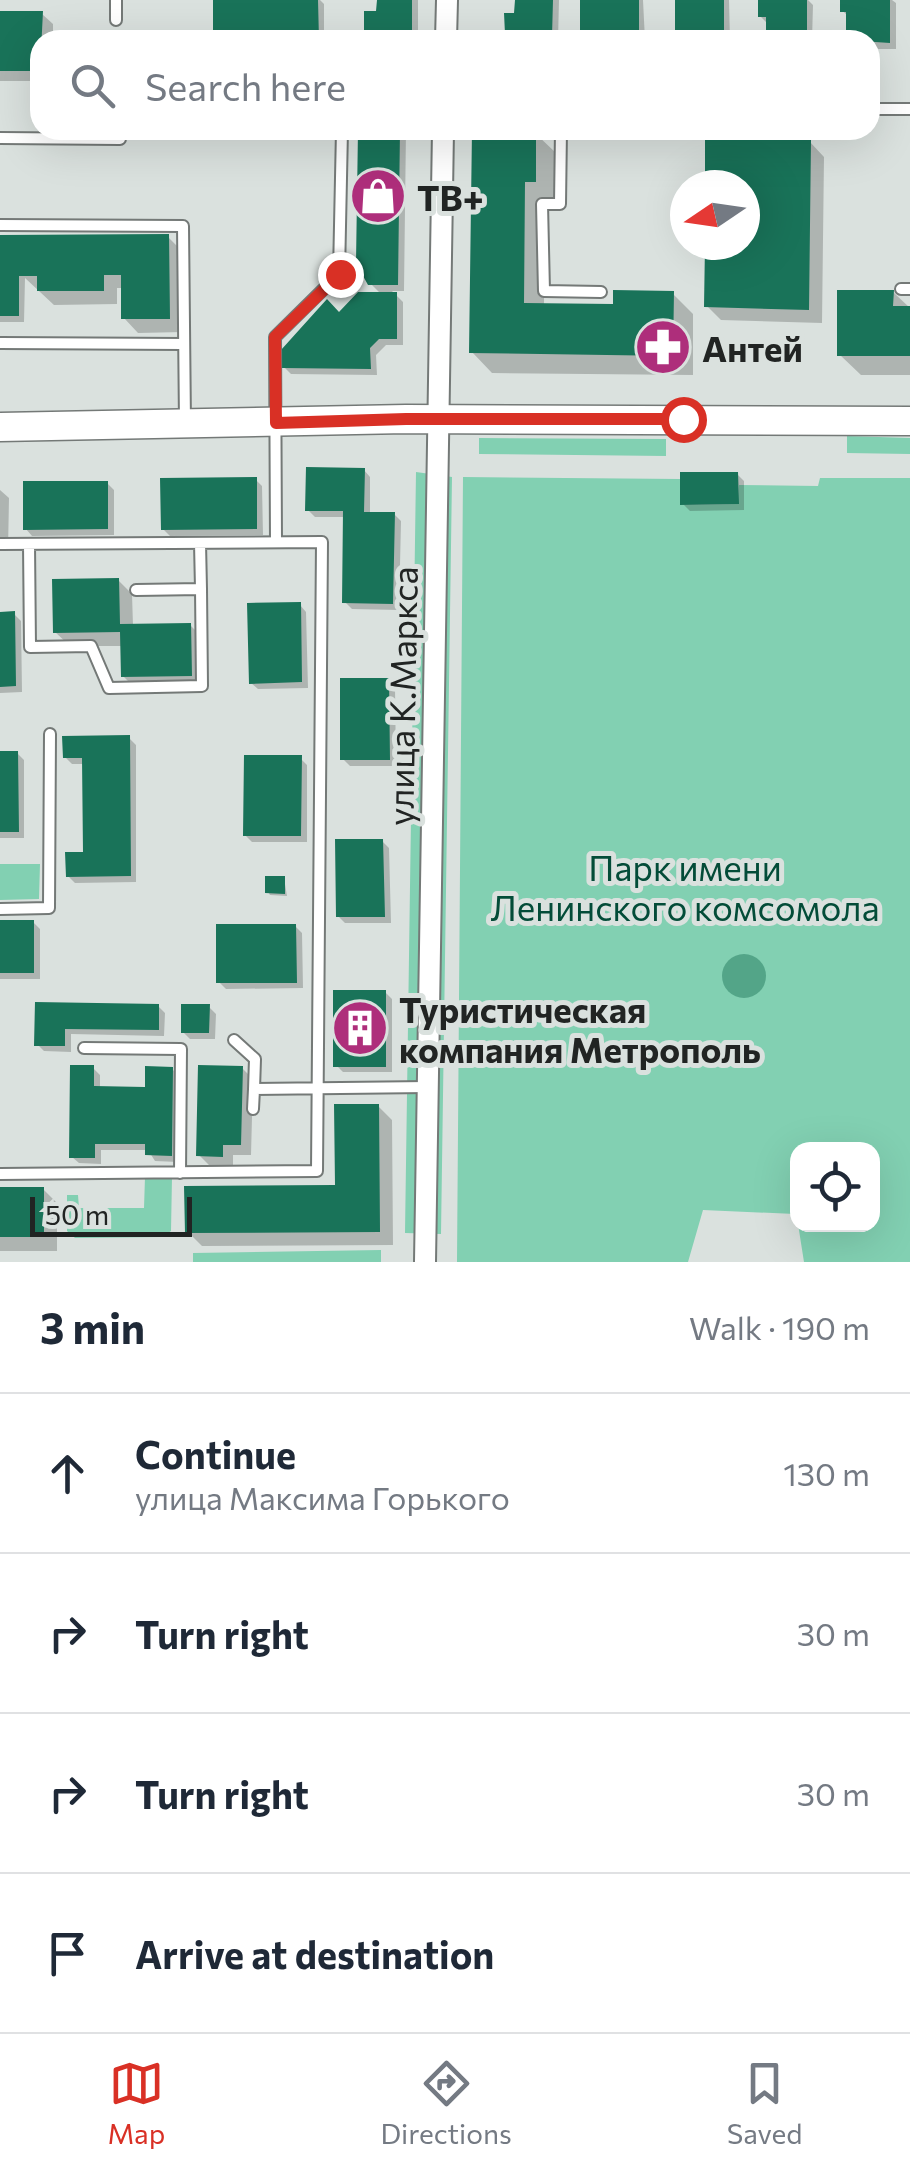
<!DOCTYPE html>
<html lang="en">
<head>
<meta charset="utf-8">
<style>
  body { margin:0; font-family:Commissioner,sans-serif; background:#f6f6f7; color:#1f2937 }
  .controls { position:absolute; right:30px; bottom:30px; display:grid; overflow:hidden; border-radius:20px; box-shadow:0 10px 40px #0002 }
  .controls button { width:90px; height:90px; display:grid; place-items:center; padding:0; border:0; border-bottom:2px solid #e0e1e3; background:#fff; color:#1f2937; font:50px sans-serif }
  .compass { position:absolute; left:670px; top:170px; width:90px; height:90px; border-radius:50%; background:#fff; box-shadow:0 10px 40px #0002; rotate:257deg }
  .scale { position:absolute; left:30px; bottom:25px; width:162px; box-sizing:border-box; padding-left:10px; border:5px solid #212423; border-top:0; font-size:28px; line-height:35px; white-space:nowrap; color:#212423; -webkit-text-stroke:8px #dae1de; paint-order:stroke }
  .stop { position:absolute; width:30px; height:30px; margin:-22px; border:8px solid #d93025; border-radius:50%; background:#fff }
  .stop.end { background:#d93025; border-color:#fff; box-shadow:0 2px 10px #0008 }
  .list { margin:0; padding:0; list-style:none }
  h2 { display:flex; justify-content:space-between; align-items:center; height:130px; margin:0; padding:0 40px; font-size:42px }
  h2 small { font-size:32px; font-weight:400; color:#747a83 }
  .list li { display:grid; grid-template-columns:65px 1fr auto; gap:30px; align-items:center; box-sizing:border-box; height:160px; padding:0 40px; border-top:2px solid #e0e1e3 }
  .list b { display:block; font-size:38px; white-space:nowrap }
  .list p { margin:0; font-size:32px; white-space:nowrap; color:#747a83 }
  .list em { font-size:32px; font-style:normal; color:#747a83 }
  .icon { flex:none; width:55px; height:55px; fill:none; stroke:currentColor; stroke-width:2; stroke-linecap:round; stroke-linejoin:round }
  .map { position:relative; flex:none; width:910px; height:1262px; overflow:hidden }
  .search { position:absolute; background:#fff; box-shadow:0 10px 40px #0002; left:30px; right:30px; top:30px; height:110px; display:flex; align-items:center; gap:25px; box-sizing:border-box; padding:0 35px; border-radius:30px; color:#747a83; font-size:38px }
  .sheet { height:770px; background:#fff }
  nav { display:flex; justify-content:space-around; align-items:center; box-sizing:border-box; height:140px; border-top:2px solid #e0e1e3; background:#fff; font-size:28px; color:#747a83 }
  nav a { display:grid; justify-items:center; gap:5px }
  nav .on { color:#d93025 }
  .map>svg:first-child { display:block }
  .green { fill:#82d0b2 }
  .water { fill:#53a588 }
  .shadow { fill:#0003 }
  .building { fill:#197359 }
  .lines { fill:none; stroke-linecap:round; stroke-linejoin:round }
  .service-casing { stroke:#747977; stroke-width:14 }
  .minor-casing { stroke:#747977; stroke-width:24 }
  .tertiary-casing { stroke:#747977; stroke-width:31 }
  .service { stroke:#fff; stroke-width:10 }
  .minor { stroke:#fff; stroke-width:20 }
  .tertiary { stroke:#fff; stroke-width:28 }
  .route { stroke:#d93025; stroke-width:12 }
  .labels { text-anchor:middle; dominant-baseline:central; stroke-width:10; stroke-linejoin:round; paint-order:stroke }
  .poi-label { font-size:35px; font-weight:bold; fill:#212423; stroke:#dae1de; text-anchor:start }
  .street-label { font-size:35px; fill:#212423; stroke:#dae1de }
  .park-label { font-size:35px; fill:#034c38; stroke:#dae1de }
</style>
</head>
<body>
<div class="map">
<svg width="910" height="1262" viewBox="0 0 910 1262">
  <rect width="100%" height="100%" fill="#dae1de"/>
  <path class="green" d="M 847,436 L 910,438 L 910,454 L 847,453 Z
    M 479,438 L 666,439 L 666,456 L 479,454 Z
    M 416,472 L 452,477 L 441,1234 L 405,1233 Z
    M 463,477 L 680,479 L 681,505 L 738,504 L 739,485 L 818,486 L 820,478 L 910,478 L 910,1262 L 804,1262 L 798,1224 L 872,1224 L 872,1150 L 798,1150 L 797,1223 L 795,1214 L 703,1210 L 688,1262 L 457,1262 Z
    M 0,864 L 40,864 L 39,899 L 0,900 Z
    M 145,1177 L 172,1177 L 171,1231 L 162,1237 L 75,1238 L 67,1231 L 67,1195 L 78,1195 L 79,1208 L 144,1208 Z
    M 381,1250 L 381,1262 L 193,1262 L 193,1253 Z"/>
  <path class="water" d="M722 976a22 22 0 1 1 44 0a22 22 0 1 1-44 0Z"/>
  <path class="shadow" d="M 216,0 L 320,0 L 324,4 L 324,40 L 216,40 Z
    M 379,0 L 418,0 L 418,39 L 373,39 L 366,32 L 379,14 Z
    M 517,0 L 559,0 L 558,40 L 514,40 L 508,33 L 517,15 Z
    M 602,0 L 643,0 L 645,40 L 589,38 L 582,32 Z
    M 678,0 L 729,0 L 730,40 L 677,40 Z
    M 760,0 L 808,0 L 813,5 L 812,40 L 768,40 L 768,24 L 760,16 Z
    M 842,0 L 892,0 L 896,3 L 896,49 L 870,49 L 870,40 L 843,11 Z
    M 0,14 L 42,14 L 53,24 L 53,40 L 40,40 L 40,81 L 0,81 Z
    M 360,130 L 406,130 L 404,291 L 392,291 L 403,302 L 403,345 L 386,345 L 376,355 L 377,375 L 291,374 L 284,367 L 340,315 L 381,294 L 370,283 Z
    M 535,133 L 556,153 L 555,201 L 545,201 L 544,306 L 615,306 L 673,294 L 693,314 L 693,375 L 492,373 L 472,352 Z
    M 810,142 L 824,157 L 822,323 L 721,320 L 707,306 L 707,245 L 745,245 L 745,185 L 707,185 Z
    M 0,237 L 168,237 L 182,251 L 183,332 L 138,333 L 124,318 L 123,288 L 117,288 L 117,304 L 54,305 L 25,278 L 24,322 L 0,322 Z
    M 893,292 L 910,308 L 910,375 L 861,375 L 840,355 Z
    M 364,470 L 370,477 L 370,514 L 394,514 L 401,521 L 399,610 L 352,609 L 345,602 L 346,517 L 315,517 L 308,510 Z
    M 737,474 L 744,481 L 744,510 L 690,511 L 683,504 Z
    M 256,480 L 262,486 L 263,535 L 170,536 L 163,529 Z
    M 107,483 L 114,490 L 114,535 L 32,536 L 26,529 Z
    M 0,490 L 9,498 L 8,551 L 0,551 Z
    M 118,580 L 132,594 L 133,626 L 190,625 L 205,640 L 206,690 L 138,691 L 123,676 L 123,646 L 70,646 L 55,632 Z
    M 300,605 L 306,612 L 308,688 L 258,689 L 251,683 Z
    M 0,614 L 14,614 L 21,621 L 22,692 L 0,693 Z
    M 388,680 L 395,687 L 396,766 L 350,766 L 343,759 Z
    M 129,738 L 136,745 L 136,882 L 75,883 L 68,876 L 85,854 L 85,764 L 72,764 L 65,757 Z
    M 0,753 L 17,753 L 24,760 L 24,838 L 0,838 Z
    M 300,758 L 307,765 L 307,842 L 252,842 L 245,835 Z
    M 382,841 L 389,848 L 391,923 L 345,923 L 338,916 Z
    M 284,878 L 287,896 L 270,895 L 268,892 Z
    M 0,922 L 33,922 L 40,929 L 40,979 L 0,979 Z
    M 295,926 L 302,933 L 303,988 L 226,989 L 219,982 Z
    M 385,992 L 392,999 L 392,1072 L 343,1072 L 336,1065 Z
    M 37,1005 L 158,1006 L 165,1013 L 164,1036 L 71,1034 L 71,1052 L 44,1051 L 37,1044 Z
    M 209,1007 L 216,1014 L 215,1039 L 190,1039 L 183,1032 Z
    M 93,1068 L 100,1075 L 100,1089 L 148,1089 L 172,1069 L 179,1076 L 178,1162 L 155,1161 L 148,1150 L 101,1150 L 101,1164 L 79,1163 L 72,1157 Z
    M 242,1068 L 253,1079 L 251,1155 L 233,1155 L 233,1167 L 210,1166 L 199,1155 Z
    M 378,1106 L 392,1120 L 393,1245 L 202,1246 L 188,1232 L 337,1187 Z
    M 0,1189 L 43,1189 L 57,1203 L 57,1251 L 0,1251 Z"/>
  <path class="building" d="M 213,0 L 318,0 L 319,40 L 213,40 Z
    M 377,0 L 412,0 L 412,33 L 364,33 L 364,11 L 376,11 Z
    M 515,0 L 553,0 L 552,36 L 505,34 L 504,13 L 514,13 Z
    M 580,0 L 639,0 L 639,39 L 596,39 L 596,32 L 580,33 Z
    M 675,0 L 724,0 L 724,40 L 675,40 Z
    M 758,0 L 807,0 L 807,40 L 766,40 L 766,17 L 758,17 Z
    M 840,0 L 890,0 L 890,43 L 846,40 L 846,12 L 840,12 Z
    M 0,11 L 43,11 L 40,71 L 0,71 Z
    M 358,130 L 400,130 L 398,285 L 368,285 L 356,263 Z
    M 472,130 L 536,130 L 536,182 L 525,182 L 524,303 L 613,304 L 613,290 L 674,291 L 673,356 L 469,353 Z
    M 705,140 L 811,140 L 809,310 L 704,307 L 705,245 L 745,245 L 745,185 L 705,185 Z
    M 169,234 L 170,319 L 121,319 L 121,275 L 104,275 L 104,291 L 37,291 L 37,276 L 19,276 L 19,316 L 0,316 L 0,235 Z
    M 837,290 L 894,290 L 893,306 L 910,306 L 910,356 L 837,356 Z
    M 358,292 L 397,292 L 397,339 L 379,339 L 370,348 L 371,369 L 282,368 L 281,350 L 327,299 L 339,312 Z
    M 306,467 L 365,468 L 364,512 L 395,512 L 393,604 L 342,603 L 343,511 L 305,511 Z
    M 680,472 L 738,472 L 739,504 L 680,505 Z
    M 257,477 L 257,529 L 161,530 L 160,478 Z
    M 23,481 L 108,481 L 108,529 L 23,530 Z
    M 119,578 L 120,624 L 191,623 L 192,676 L 121,677 L 120,632 L 53,633 L 52,579 Z
    M 301,602 L 302,682 L 249,684 L 247,603 Z
    M 15,611 L 16,686 L 0,687 L 0,612 Z
    M 340,678 L 389,678 L 390,760 L 340,760 Z
    M 130,735 L 131,876 L 66,877 L 65,852 L 83,852 L 82,758 L 63,758 L 62,736 Z
    M 0,751 L 18,751 L 19,832 L 0,832 Z
    M 244,755 L 302,755 L 301,836 L 243,836 Z
    M 335,839 L 383,839 L 385,917 L 336,917 Z
    M 265,876 L 285,876 L 285,894 L 265,893 Z
    M 0,920 L 34,920 L 34,973 L 0,973 Z
    M 216,924 L 296,924 L 297,983 L 216,983 Z
    M 333,990 L 386,990 L 386,1067 L 333,1067 Z
    M 35,1002 L 159,1004 L 159,1030 L 65,1029 L 65,1046 L 34,1046 Z
    M 181,1004 L 210,1004 L 209,1033 L 181,1033 Z
    M 70,1065 L 94,1065 L 94,1086 L 145,1087 L 145,1066 L 173,1067 L 172,1156 L 145,1155 L 145,1144 L 95,1144 L 95,1158 L 69,1158 Z
    M 198,1065 L 243,1066 L 241,1145 L 223,1145 L 223,1157 L 196,1156 Z
    M 334,1104 L 379,1104 L 380,1232 L 185,1233 L 184,1186 L 335,1185 Z
    M 0,1187 L 44,1187 L 44,1237 L 0,1237 Z"/>
  <g class="lines">
    <g class="service-casing">
      <path id="service" d="M 116,0 L 116,20
        M 870,109 L 910,109
        M 561,130 L 560,204 L 542,204 L 544,291 L 601,292
        M 0,138 L 120,139
        M 0,225 L 183,226 L 185,423
        M 901,289 L 910,289
        M 0,343 L 184,344
        M 276,542 L 275,337 L 339,274 L 342,130
        M 0,544 L 322,542 L 317,1171 L 0,1174
        M 29,544 L 30,647 L 91,646 L 109,688 L 202,686 L 201,589
        M 136,590 L 201,589 L 200,543
        M 0,909 L 49,908 L 50,734
        M 234,1040 L 255,1059 L 254,1089 L 428,1087
        M 84,1048 L 181,1049 L 180,1173
        M 253,1109 L 254,1089"/>
    </g>
    <g class="minor-casing">
      <path id="minor" d="M 446,40 L 447,0
        M 425,1262 L 443,130"/>
    </g>
    <g class="tertiary-casing">
      <path id="tertiary" d="M 0,427 L 406,419 L 910,421"/>
    </g>
    <use href="#service" class="service"/>
    <use href="#minor" class="minor"/>
    <use href="#tertiary" class="tertiary"/>
  </g>
  <g class="lines">
    <path class="route" d="M 340,274 L 275,337 L 276,423 L 406,419 L 683,419"/>
  </g>
  <defs>
    <g id="shop-disc" transform="scale(2.875)"><circle r="9.5" fill="#ae2e7b" stroke="#dae1de"/><path d="M-5-2.5h2.3a2.7 3.5 0 0 1 5.4 0H5L5.5 6h-11ZM-1.5-2.5h3a1.5 2.3 0 0 0-3 0Z" fill="#fff"/></g>
    <g id="pharmacy-disc" transform="scale(2.875)"><circle r="9.5" fill="#ae2e7b" stroke="#dae1de"/><path d="M-2-6h4v4h4v4h-4v4h-4v-4h-4v-4h4Z" fill="#fff"/></g>
    <g id="building-disc" transform="scale(2.875)"><circle r="9.5" fill="#ae2e7b" stroke="#dae1de"/><path d="M-4-6H4V6H1V3H-1V6H-4ZM-2.5-4.3h1.7v1.8h-1.7ZM.8-4.3h1.7v1.8H.8ZM-2.5-1h1.7V.8h-1.7ZM.8-1h1.7V.8H.8Z" fill="#fff"/></g>
  </defs>
  <g fill-rule="evenodd">
    <use href="#shop-disc" x="378" y="196"/>
    <use href="#pharmacy-disc" x="663" y="347"/>
    <use href="#building-disc" x="360" y="1028"/>
  </g>
  <g class="labels">
    <g class="poi-label">
      <text x="417" y="196">ТВ+</text>
      <text x="702" y="347">Антей</text>
      <text x="399" y="1008">Туристическая<tspan x="399" dy="40">компания Метрополь</tspan></text>
    </g>
    <g class="street-label">
      <text transform="translate(401 696) rotate(-89)">улица К.Маркса</text>
    </g>
    <g class="park-label">
      <text x="685" y="866">Парк имени<tspan x="685" dy="40">Ленинского комсомола</tspan></text>
    </g>
  </g>
</svg>
<div class="controls">
<button><svg class="icon" aria-label="locate" viewBox="0 0 24 24"><circle cx="12" cy="12" r="6"/><path d="M12 2v4M12 18v4M2 12h4M18 12h4"/></svg></button>
</div>
<svg class="compass" viewBox="-18 -18 36 36"><path d="M0-13l5 13h-10z" fill="#e53935"/><path d="M0 13l5-13h-10z" fill="#747a83"/></svg>
<div class="scale">50 m</div>
<div class="stop" style="left:683px;top:419px"></div>
<div class="stop end" style="left:340px;top:274px"></div>
<div class="search"><svg class="icon" aria-label="search" viewBox="0 0 24 24"><circle cx="10" cy="10" r="6"/><path d="M15 15l6 6"/></svg>Search here</div>
</div>
<section class="sheet">
<h2>3 min<small>Walk · 190 m</small></h2>
<ul class="list">
<li><svg class="icon" aria-label="ahead" viewBox="0 0 24 24"><path d="M12 20V5M6 11l6-6 6 6"/></svg><div><b>Continue</b><p>улица Максима Горького</p></div><em>130 m</em></li>
<li><svg class="icon" aria-label="right" viewBox="0 0 24 24"><path d="M7 20v-9h11M14 6l5 5-5 5"/></svg><div><b>Turn right</b></div><em>30 m</em></li>
<li><svg class="icon" aria-label="right" viewBox="0 0 24 24"><path d="M7 20v-9h11M14 6l5 5-5 5"/></svg><div><b>Turn right</b></div><em>30 m</em></li>
<li><svg class="icon" aria-label="arrive" viewBox="0 0 24 24"><path d="M6 21V4h12l-3 4 3 4H6"/></svg><div><b>Arrive at destination</b></div></li>
</ul>
</section>
<nav>
<a class="on"><svg class="icon" aria-label="map" viewBox="0 0 24 24"><path d="M3 6l6-2 6 2 6-2v14l-6 2-6-2-6 2zM9 4v14M15 6v14"/></svg>Map</a>
<a><svg class="icon" aria-label="directions" viewBox="0 0 24 24"><path d="M12 3l9 9-9 9-9-9zM9 14v-3h6M13 9l2 2-2 2"/></svg>Directions</a>
<a><svg class="icon" aria-label="saved" viewBox="0 0 24 24"><path d="M7 4h10v16l-5-4-5 4z"/></svg>Saved</a>
</nav>
</body>
</html>
